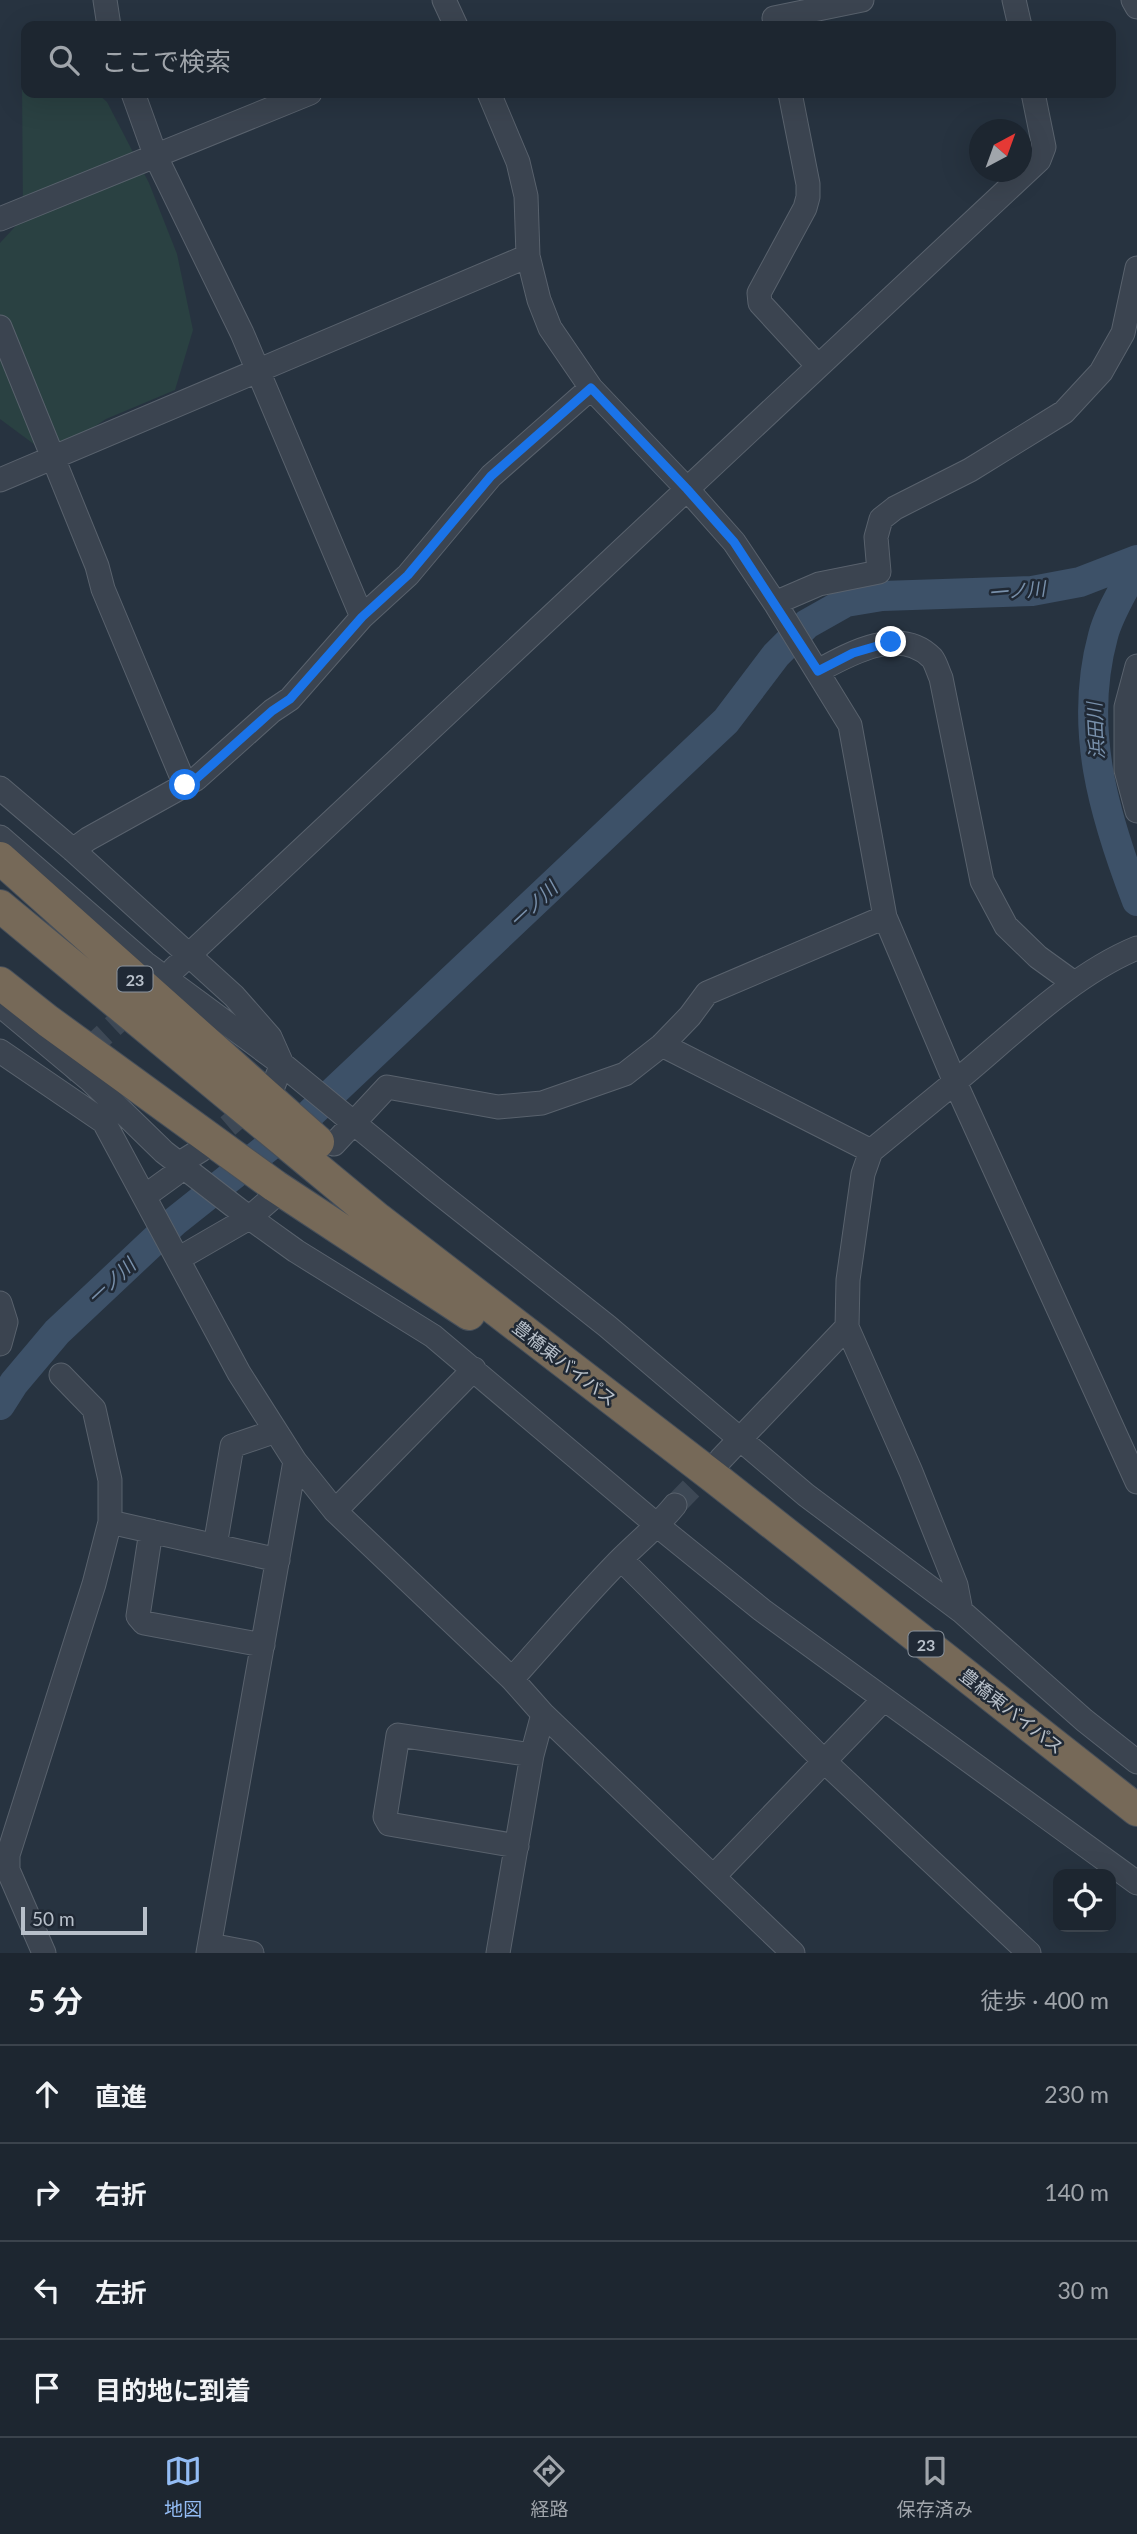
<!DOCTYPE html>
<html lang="ja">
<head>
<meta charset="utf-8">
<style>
  body { margin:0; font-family:Lato,"Noto Sans JP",sans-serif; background:#2a323c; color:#f1f3f6 }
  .controls { position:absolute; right:21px; bottom:21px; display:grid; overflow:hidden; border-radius:14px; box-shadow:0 7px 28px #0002 }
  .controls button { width:63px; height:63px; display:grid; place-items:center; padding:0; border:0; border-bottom:2px solid #3b434c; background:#1d2630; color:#f1f3f6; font:35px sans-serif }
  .compass { position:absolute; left:969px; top:119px; width:63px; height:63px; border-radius:50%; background:#1d2630; box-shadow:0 7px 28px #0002; rotate:41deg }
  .scale { position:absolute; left:21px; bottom:18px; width:126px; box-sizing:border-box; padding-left:7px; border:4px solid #b8c0ca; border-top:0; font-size:19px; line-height:24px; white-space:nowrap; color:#b8c0ca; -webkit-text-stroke:5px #202935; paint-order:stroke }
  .stop { position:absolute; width:21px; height:21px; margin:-16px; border:5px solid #1a73e8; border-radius:50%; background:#fff }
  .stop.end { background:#1a73e8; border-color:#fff; box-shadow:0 2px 7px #0008 }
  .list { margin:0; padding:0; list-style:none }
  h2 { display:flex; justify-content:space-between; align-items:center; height:91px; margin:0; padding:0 28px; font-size:30px }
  h2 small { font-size:23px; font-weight:400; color:#a0a5ab }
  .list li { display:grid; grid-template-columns:46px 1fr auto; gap:21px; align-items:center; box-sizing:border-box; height:98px; padding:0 28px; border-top:2px solid #3b434c }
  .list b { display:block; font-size:26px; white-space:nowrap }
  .list em { font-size:23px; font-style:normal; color:#a0a5ab }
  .icon { flex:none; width:38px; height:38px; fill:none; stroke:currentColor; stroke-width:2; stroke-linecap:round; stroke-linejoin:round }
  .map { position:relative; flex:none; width:1137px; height:1953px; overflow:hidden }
  .search { position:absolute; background:#1d2630; box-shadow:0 7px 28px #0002; left:21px; right:21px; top:21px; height:77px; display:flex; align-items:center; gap:18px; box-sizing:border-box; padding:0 24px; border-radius:14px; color:#a0a5ab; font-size:26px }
  .sheet { height:483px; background:#1d2630 }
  nav { display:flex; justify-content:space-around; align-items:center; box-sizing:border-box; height:98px; border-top:2px solid #3b434c; background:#1d2630; font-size:19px; color:#a0a5ab }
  nav a { display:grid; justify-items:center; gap:4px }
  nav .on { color:#93bcf4 }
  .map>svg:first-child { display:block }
  .green { fill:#2a4142 }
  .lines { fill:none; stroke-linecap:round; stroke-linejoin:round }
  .river { stroke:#3d5168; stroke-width:30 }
  .minor-tunnel { stroke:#3d4855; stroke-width:23; stroke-dasharray:23 11; stroke-linecap:butt }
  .minor-casing { stroke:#59626d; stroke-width:25 }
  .highway-casing { stroke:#464f5a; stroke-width:34 }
  .minor { stroke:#3b4450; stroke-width:23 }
  .highway { stroke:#766958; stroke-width:32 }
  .route { stroke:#1a73e8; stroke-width:9 }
  .labels { text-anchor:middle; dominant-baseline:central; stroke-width:5; stroke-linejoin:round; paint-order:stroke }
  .shield { fill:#202935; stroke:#8a939d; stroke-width:2 }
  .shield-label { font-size:16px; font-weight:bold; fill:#b8c0ca }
  .street-label { font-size:18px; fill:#b8c0ca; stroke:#202935 }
  .water-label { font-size:19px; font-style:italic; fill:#7991ac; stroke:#202935 }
</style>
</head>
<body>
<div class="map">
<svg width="1137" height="1953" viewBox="0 0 1137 1953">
  <rect width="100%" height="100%" fill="#273340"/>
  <path class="green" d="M 26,78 L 26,93 L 97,93 L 107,102 L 149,183 L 177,254 L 193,330 L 175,390 L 106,419 L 50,456 L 0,419 L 0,243 L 23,218 L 22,82 Z"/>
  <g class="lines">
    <path class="river" d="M 1137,564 C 1126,587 1109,612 1103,636 C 1078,728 1104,815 1137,901
      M 0,1405 L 14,1383 L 57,1332 L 174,1222 L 311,1113 L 726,721 L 776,655 L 807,624 L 846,602 L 882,596 L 1032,591 L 1080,582 L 1137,560"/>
    <path class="minor-tunnel" d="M 63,1073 L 139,1002
      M 202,1148 L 256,1102
      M 675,1505 L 716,1463"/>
    <g class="minor-casing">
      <path id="minor" d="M 105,0 L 109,26
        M 444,0 L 456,26
        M 1014,0 L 1020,26
        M 1133,0 L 1137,7
        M 774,18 L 862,0
        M 133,93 L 156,157 L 242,333 L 362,617
        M 489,93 L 518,162 L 526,196 L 528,256 L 539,300 L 550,328 L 591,388 L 687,489 L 734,542 L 775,603 L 850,725 L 885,917 L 955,1082 C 1010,1037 1071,975 1137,948
        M 790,93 L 808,184 L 808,197 L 805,208 L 759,293 L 760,303 L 818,366
        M 0,219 L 310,93
        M 0,327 L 97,566 L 103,589 L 185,785
        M 0,480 L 528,256
        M 775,603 L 819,584 L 879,572 L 876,537 L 881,519 L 895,508 L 970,470 L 1064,412 L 1101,372 L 1123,333 L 1137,268
        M 1137,666 L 1126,707 L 1126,770 L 1137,811
        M 818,671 C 849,654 900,625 932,658 C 936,663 938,672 941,678 L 982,881 L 1006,926 L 1038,957 L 1074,983
        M 0,788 L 73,850 L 234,996 L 270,1037 L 282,1064 L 272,1089
        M 0,837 L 145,963 L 282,1064 L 434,1189 L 607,1326 L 806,1495 L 961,1611 L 1084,1720 L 1137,1762
        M 73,850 L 88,839 L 196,779 L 272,711 L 290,699 L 362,617 L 408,575 L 491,476 L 591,388
        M 174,969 L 1039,160 L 1044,147 L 1033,93
        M 0,1005 L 91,1081 L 164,1152 L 239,1210 L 296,1251 L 433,1336 L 658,1526 L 762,1610 L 1137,1883
        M 662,1045 L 871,1151
        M 0,1051 L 104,1122 L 239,1373 L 295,1461 L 335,1511 L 512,1679 L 543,1714 L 793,1953
        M 334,1144 L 387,1087 L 498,1107 L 542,1103 L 625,1074 L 662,1045 L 690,1016 L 707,993 L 885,917
        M 145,1196 L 174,1175 L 180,1163 L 201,1150
        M 178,1259 L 249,1218 L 271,1199
        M 0,1303 L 6,1322 L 0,1344
        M 721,1459 L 847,1327
        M 335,1511 L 474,1369
        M 110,1522 L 278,1560
        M 151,1531 L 138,1616 L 144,1623 L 263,1645
        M 215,1546 L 232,1446 L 276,1431
        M 621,1559 L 825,1762 L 1029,1953
        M 961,1611 L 956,1585 L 911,1472 L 847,1327 L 848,1280 L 863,1174 L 871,1151 L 955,1082 L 1137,1482
        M 512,1679 C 547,1640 581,1600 618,1562 C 637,1543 658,1526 675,1505
        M 517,1846 L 389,1824 L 385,1817 L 398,1735 L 532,1755
        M 714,1876 L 884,1699
        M 210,1945 L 252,1953
        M 44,1953 L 8,1870 L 8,1855 L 94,1584 L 110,1522 L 110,1480 L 94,1409 L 61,1375
        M 208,1953 L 295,1461
        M 498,1953 L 532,1755 L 543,1714"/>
    </g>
    <g class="highway-casing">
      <path id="highway" d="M 0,858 L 318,1142
        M 0,906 L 378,1219 L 715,1478 L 1137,1810
        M 0,983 L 48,1021 L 275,1186 L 469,1314"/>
    </g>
    <use href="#minor" class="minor"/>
    <use href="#highway" class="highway"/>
  </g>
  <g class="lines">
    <path class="route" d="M 185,785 L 196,779 L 272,711 L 290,699 L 362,617 L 408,575 L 491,476 L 591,388 L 687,489 L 734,542 L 818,671 L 853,653 L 891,642"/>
  </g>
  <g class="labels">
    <g class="shield">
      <rect x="117.5" y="966.5" width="35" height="25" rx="5"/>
      <rect x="908.5" y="1631.5" width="35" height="25" rx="5"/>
    </g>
    <g class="shield-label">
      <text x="135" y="979">23</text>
      <text x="926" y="1644">23</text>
    </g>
    <g class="street-label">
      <text transform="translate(565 1363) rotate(38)">豊橋東バイパス</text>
      <text transform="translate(1012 1711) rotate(38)">豊橋東バイパス</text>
    </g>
    <g class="water-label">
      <text transform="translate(1017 590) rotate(-5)">一ノ川</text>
      <text transform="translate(1095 731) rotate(-93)">浜田川</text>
      <text transform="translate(533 904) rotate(-43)">一ノ川</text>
      <text transform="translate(111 1281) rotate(-43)">一ノ川</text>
    </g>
  </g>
</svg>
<div class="controls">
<button><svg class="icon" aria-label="locate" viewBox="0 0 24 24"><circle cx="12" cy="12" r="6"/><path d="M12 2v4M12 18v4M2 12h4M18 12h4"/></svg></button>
</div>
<svg class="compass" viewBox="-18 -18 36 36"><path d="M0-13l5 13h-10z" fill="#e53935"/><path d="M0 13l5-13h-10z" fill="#a0a5ab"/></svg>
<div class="scale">50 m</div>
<div class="stop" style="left:185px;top:785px"></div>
<div class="stop end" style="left:891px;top:642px"></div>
<div class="search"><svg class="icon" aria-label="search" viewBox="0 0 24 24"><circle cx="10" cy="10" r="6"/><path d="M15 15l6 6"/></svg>ここで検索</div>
</div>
<section class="sheet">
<h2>5 分<small>徒歩 · 400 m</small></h2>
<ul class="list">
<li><svg class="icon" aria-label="ahead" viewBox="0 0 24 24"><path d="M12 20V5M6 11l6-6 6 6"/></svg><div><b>直進</b></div><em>230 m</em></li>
<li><svg class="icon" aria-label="right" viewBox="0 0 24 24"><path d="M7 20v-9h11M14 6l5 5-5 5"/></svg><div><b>右折</b></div><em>140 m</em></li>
<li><svg class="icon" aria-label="left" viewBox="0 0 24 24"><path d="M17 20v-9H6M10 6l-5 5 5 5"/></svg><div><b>左折</b></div><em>30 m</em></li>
<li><svg class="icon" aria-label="arrive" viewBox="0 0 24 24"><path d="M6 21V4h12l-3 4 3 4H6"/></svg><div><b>目的地に到着</b></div></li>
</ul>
</section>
<nav>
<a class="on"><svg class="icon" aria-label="map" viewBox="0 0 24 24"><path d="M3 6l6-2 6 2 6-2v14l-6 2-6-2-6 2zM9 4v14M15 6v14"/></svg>地図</a>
<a><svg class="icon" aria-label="directions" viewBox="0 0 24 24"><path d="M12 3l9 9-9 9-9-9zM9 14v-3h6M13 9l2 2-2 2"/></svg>経路</a>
<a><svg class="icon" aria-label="saved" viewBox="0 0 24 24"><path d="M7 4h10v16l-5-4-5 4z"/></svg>保存済み</a>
</nav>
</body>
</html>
